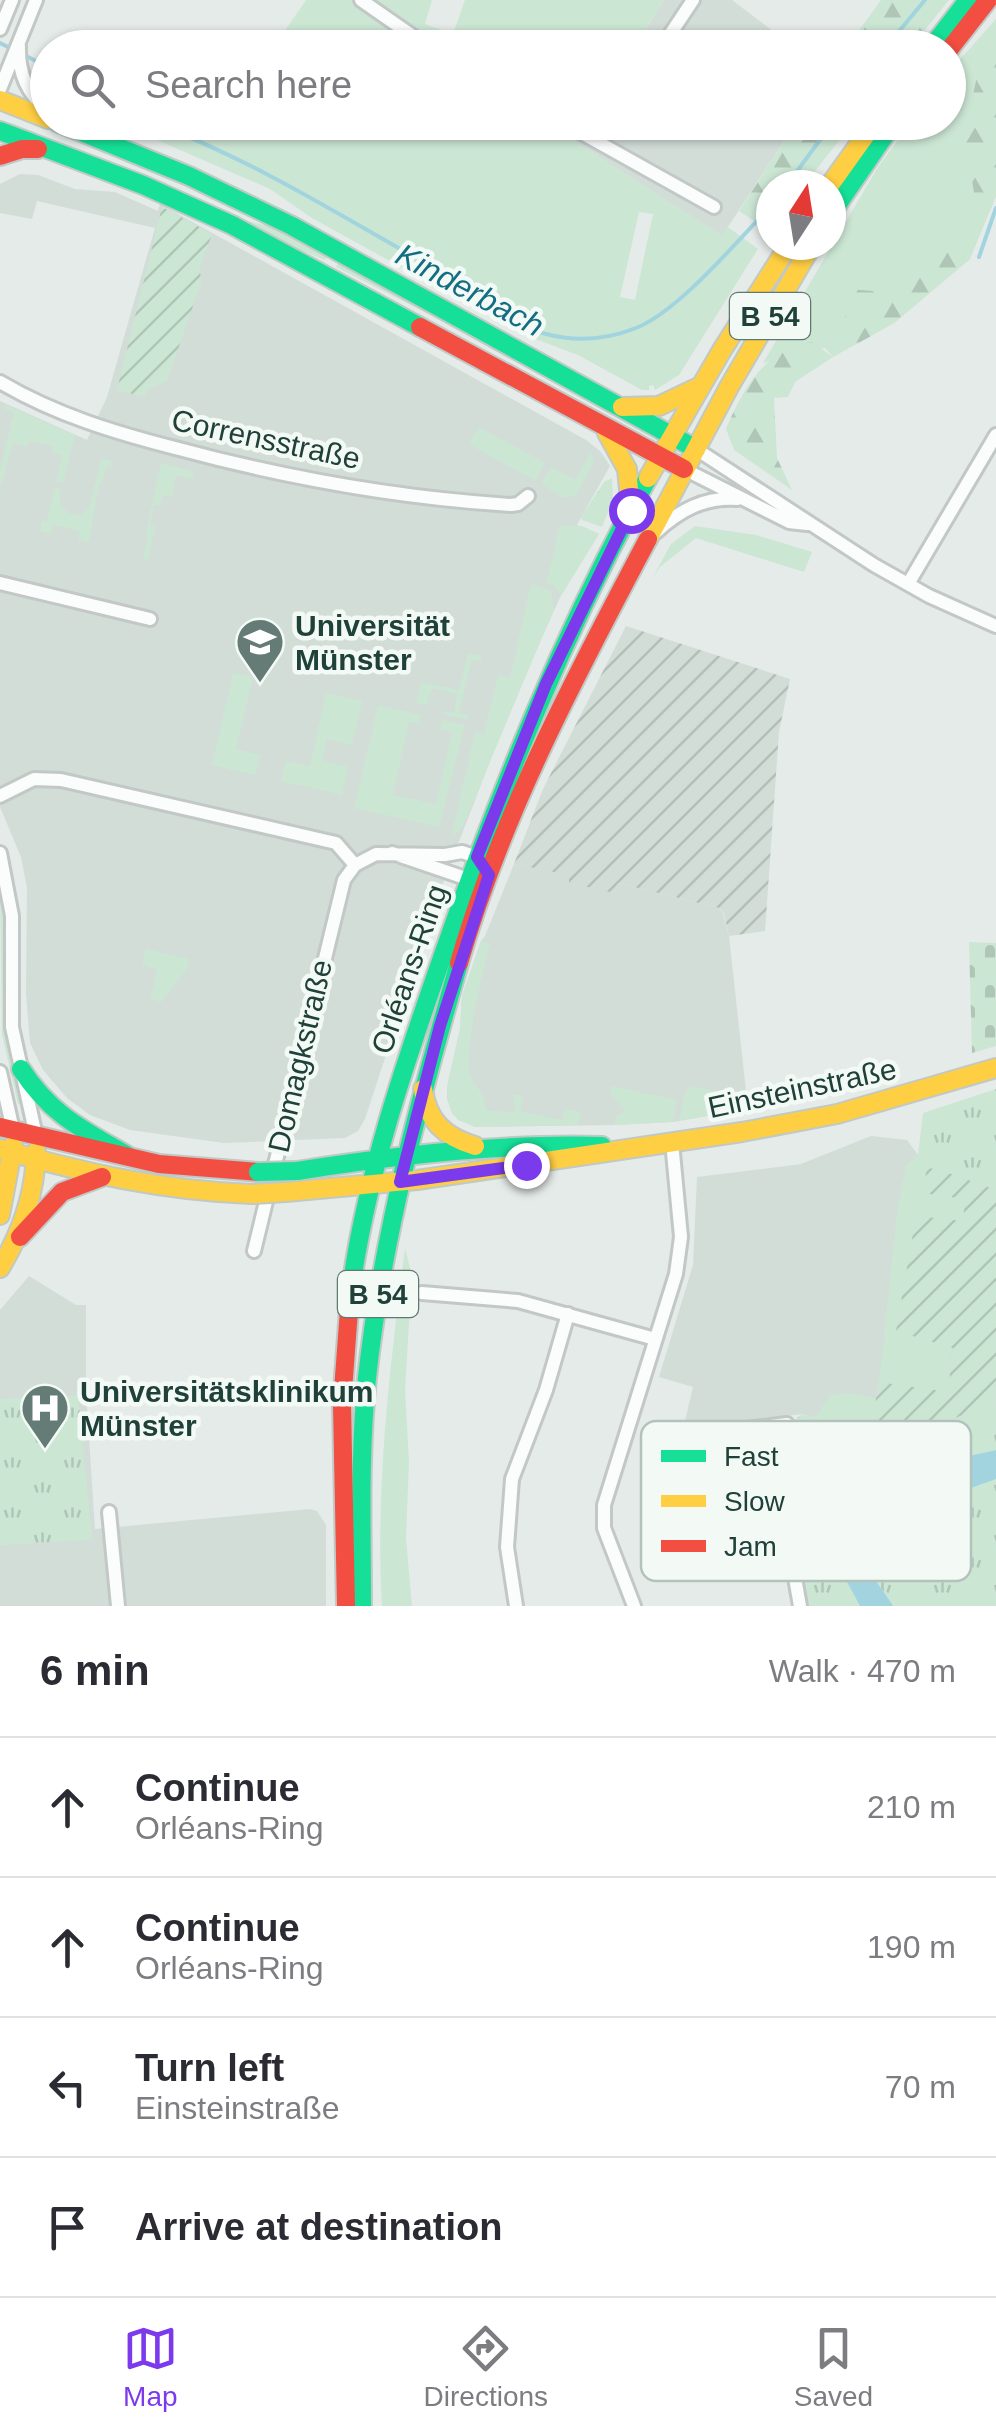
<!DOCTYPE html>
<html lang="en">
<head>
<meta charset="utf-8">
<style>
  body { margin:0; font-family:Arial,sans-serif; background:#f7f7f7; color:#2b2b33 }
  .compass { position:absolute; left:756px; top:170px; width:90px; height:90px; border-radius:50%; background:#fff; box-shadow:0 2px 8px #0004; rotate:12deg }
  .stop { position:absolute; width:30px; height:30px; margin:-22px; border:8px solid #7c3aed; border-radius:50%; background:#fff }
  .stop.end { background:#7c3aed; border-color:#fff; box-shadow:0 2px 10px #0008 }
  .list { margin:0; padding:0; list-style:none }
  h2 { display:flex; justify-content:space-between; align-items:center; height:130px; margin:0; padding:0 40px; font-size:42px }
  h2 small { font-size:32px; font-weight:400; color:#7c7c81 }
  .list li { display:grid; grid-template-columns:65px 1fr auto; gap:30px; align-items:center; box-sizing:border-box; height:140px; padding:0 40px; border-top:2px solid #e1e1e2 }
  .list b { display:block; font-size:38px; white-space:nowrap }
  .list p { margin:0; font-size:32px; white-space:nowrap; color:#7c7c81 }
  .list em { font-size:32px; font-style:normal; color:#7c7c81 }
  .icon { flex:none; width:55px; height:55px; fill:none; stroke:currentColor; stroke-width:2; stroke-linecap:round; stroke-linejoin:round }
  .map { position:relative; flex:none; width:996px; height:1606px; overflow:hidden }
  .search { position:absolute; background:#fff; box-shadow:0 2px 8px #0004; left:30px; right:30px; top:30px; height:110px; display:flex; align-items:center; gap:25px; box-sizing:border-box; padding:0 35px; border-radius:55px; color:#7c7c81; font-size:38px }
  .sheet { height:690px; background:#fff }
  nav { display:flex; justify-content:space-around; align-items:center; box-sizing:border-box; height:140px; border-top:2px solid #e1e1e2; background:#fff; font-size:28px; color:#7c7c81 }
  nav a { display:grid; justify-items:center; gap:5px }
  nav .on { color:#7c3aed }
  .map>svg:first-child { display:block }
  .built { fill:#d2ddd8 }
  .industrial { fill:url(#industrial-furrows) }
  .grass { fill:#cce6d4; fill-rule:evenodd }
  .forest { fill:url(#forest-firs) }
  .cemetery { fill:url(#cemetery-stones) }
  .park { fill:url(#park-tufts) }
  .garden { fill:url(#garden-furrows) }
  .water { fill:#a1d4de }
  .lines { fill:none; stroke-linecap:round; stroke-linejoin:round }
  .stream { stroke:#a1d4de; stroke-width:4 }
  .street-casing { stroke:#c2c8c6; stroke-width:18 }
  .fast-casing { stroke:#c0c9c5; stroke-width:22 }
  .slow-casing { stroke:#c0c9c5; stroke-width:22 }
  .jam-casing { stroke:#c0c9c5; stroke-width:22 }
  .street { stroke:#fbfcfc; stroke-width:12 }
  .fast { stroke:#16e098; stroke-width:18 }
  .slow { stroke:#ffcf43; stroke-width:18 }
  .jam { stroke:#f24e42; stroke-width:18 }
  .fast-bridge-casing { stroke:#c0c9c5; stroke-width:22; stroke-linecap:butt }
  .slow-bridge-casing { stroke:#c0c9c5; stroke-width:22; stroke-linecap:butt }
  .fast-bridge { stroke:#16e098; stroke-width:18 }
  .slow-bridge { stroke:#ffcf43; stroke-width:18 }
  .route { stroke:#7c3aed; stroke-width:12 }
  .labels { text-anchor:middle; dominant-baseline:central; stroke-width:9; stroke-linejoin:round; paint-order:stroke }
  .shield { fill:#f3faf6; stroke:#5f7872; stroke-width:2.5 }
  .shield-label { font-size:28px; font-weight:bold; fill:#204139 }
  .street-label { font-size:30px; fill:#204139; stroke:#f3faf6 }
  .poi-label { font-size:30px; font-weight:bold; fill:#204139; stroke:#f3faf6; text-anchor:start }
  .water-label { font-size:32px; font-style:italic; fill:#136e84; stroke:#f3faf6 }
  .key { fill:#f3faf6; stroke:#b4c2bd; stroke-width:2.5 }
  .key-label { font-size:28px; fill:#204139 }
</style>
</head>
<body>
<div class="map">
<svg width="996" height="1606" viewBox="0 0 996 1606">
  <defs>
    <pattern id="industrial-furrows" width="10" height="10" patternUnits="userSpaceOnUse" patternTransform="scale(2.5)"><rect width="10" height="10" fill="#d2ddd8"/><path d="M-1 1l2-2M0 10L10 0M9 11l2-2" fill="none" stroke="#b4bfba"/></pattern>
    <pattern id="forest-firs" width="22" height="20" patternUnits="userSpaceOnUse" patternTransform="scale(2.5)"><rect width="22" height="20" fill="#cce6d4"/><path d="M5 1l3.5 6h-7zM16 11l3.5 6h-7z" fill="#afc6b7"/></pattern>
    <pattern id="cemetery-stones" width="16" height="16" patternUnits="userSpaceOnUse" patternTransform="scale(2.5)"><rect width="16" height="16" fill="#cce6d4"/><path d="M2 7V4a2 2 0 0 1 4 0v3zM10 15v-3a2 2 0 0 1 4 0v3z" fill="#afc6b7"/></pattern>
    <pattern id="park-tufts" width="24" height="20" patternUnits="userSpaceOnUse" patternTransform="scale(2.5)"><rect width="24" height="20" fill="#cce6d4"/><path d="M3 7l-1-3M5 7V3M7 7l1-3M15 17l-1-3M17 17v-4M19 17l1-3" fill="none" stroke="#afc6b7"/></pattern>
    <pattern id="garden-furrows" width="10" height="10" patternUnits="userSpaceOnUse" patternTransform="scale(2.5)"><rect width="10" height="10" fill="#cce6d4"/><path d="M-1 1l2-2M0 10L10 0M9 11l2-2" fill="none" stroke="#afc6b7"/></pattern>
  </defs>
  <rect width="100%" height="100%" fill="#e5ebe8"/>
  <path class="built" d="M 664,0 L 732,0 L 794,47 L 634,48 Z
    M 586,123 L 796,123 L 722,236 L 574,141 Z
    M 20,174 L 38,175 L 75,189 L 115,192 L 158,211 L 160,204 L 586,440 L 601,452 L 610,466 L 577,525 L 599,534 L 562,593 L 512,704 L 440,891 L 365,1119 L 358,1131 L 345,1138 L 224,1143 L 130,1130 L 90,1115 L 67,1098 L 43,1070 L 30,1043 L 26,994 L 27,888 L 21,857 L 0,807 L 0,401 L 87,440 L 107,397 L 155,228 L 37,201 L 32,219 L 0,213 L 0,184 Z
    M 514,864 L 570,875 L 569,882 L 615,892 L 618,883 L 719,908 L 723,913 L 729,936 L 748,1109 L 673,1122 L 614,1125 L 475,1127 L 453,1115 L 447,1099 L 447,1087 L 460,1029 L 462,996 L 481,941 L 485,936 Z
    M 871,1136 L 907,1140 L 918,1155 L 996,1181 L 996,1418 L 904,1443 L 802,1414 L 683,1429 L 693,1387 L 659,1377 L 693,1265 L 697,1177 L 801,1164 Z
    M 29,1276 L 76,1305 L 86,1305 L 86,1392 L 95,1529 L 310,1509 L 317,1511 L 326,1525 L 326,1606 L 0,1606 L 0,1310 Z"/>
  <path class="industrial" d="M 626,626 L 790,679 L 779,732 L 765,931 L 729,936 L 724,913 L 719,908 L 618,883 L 615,893 L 569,883 L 569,875 L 514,864 L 543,789 Z"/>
  <path class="grass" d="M 306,0 L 432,0 L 425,24 L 453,34 L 465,0 L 664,0 L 634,47 L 273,48 Z
    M 996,19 L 996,196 L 970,259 L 894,323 L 833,357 L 825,348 L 763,363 L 878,167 L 910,123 L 948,122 L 949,72 Z
    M 221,122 L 586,123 L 574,141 L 721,235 L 728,227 L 758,249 L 679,375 L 655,390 L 653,385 L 649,386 L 649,390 L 642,390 L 578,355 L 522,334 L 312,218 L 270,189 L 118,123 L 212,123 L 207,133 L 212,135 ZM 639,212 L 653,214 L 635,300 L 620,297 Z
    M 11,123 L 158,181 L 246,221 L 275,227 L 329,252 L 325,260 L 9,128 Z
    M 341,258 L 646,429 L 644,432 L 464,332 L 336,267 Z
    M 6,405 L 75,435 L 63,482 L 56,482 L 62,455 L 52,453 L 53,446 L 29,441 L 27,447 L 13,443 L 0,489 L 0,471 L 14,412 L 5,409 Z
    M 479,427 L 545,463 L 535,481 L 469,444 Z
    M 591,452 L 594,461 L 576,495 L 564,498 L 541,484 L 551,467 L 575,480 Z
    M 101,458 L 112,461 L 111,467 L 107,466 L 102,484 L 99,484 L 89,543 L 79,540 L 80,531 L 54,525 L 51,534 L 40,531 L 42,521 L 47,521 L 55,487 L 60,490 L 60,504 L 68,513 L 80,515 L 90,507 Z
    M 161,463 L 194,472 L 193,479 L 176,475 L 172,497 L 163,495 L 160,506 L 154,505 L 150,525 L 155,527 L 148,560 L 143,559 L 148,534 L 146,533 Z
    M 560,525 L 582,526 L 599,534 L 561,596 L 555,586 L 546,583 Z
    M 695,526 L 756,535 L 812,552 L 804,572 L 696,538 L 660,567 L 653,577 L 671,544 Z
    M 531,584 L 551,590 L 554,609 L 463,826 L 455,834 L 452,833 L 475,732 L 484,734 L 498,675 L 510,677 Z
    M 468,653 L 481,656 L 481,661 L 472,659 L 459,713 L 468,715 L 467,720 L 443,714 L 444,711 L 454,713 L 457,694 L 432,688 L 427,705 L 416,703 L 421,682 L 459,690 Z
    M 233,673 L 253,677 L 236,749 L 260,755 L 255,775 L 212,765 Z
    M 326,693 L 362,701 L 352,745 L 327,739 L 322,760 L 348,767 L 342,795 L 281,781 L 286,761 L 310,766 Z
    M 378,705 L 421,715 L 419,724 L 409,722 L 393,795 L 436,804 L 452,732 L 440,729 L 442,720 L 465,725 L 439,827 L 354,808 Z
    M 0,889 L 8,943 L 7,1035 L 25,1106 L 18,1104 L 2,1035 Z
    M 481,941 L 490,944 C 484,970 462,1053 471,1076 C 476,1091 483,1087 486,1110 L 515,1113 L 513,1094 L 523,1096 L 520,1111 L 562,1120 L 565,1109 L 581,1112 L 578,1125 L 475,1127 L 458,1120 L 450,1109 L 447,1087 L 460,1029 L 462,996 Z
    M 146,949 L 189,959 L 187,969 L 161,1002 L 150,999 L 157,969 L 142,965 Z
    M 612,1086 L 677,1100 L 673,1122 L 614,1125 L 616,1116 L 625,1111 L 610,1093 Z
    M 691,1086 L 732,1095 L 734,1112 L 679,1120 L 685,1093 Z
    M 918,1155 L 996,1181 L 996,1190 L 937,1169 L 927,1169 L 966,1199 L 948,1393 L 879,1382 L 898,1205 L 906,1166 Z
    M 405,1248 L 412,1276 L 405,1389 L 409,1461 L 406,1538 L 412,1606 L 382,1606 C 375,1486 390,1367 405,1248 Z
    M 996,1380 L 996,1418 L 904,1443 L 815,1418 L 830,1395 L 848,1393 L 876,1398 L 872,1426 L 994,1404 Z"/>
  <path class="forest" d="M 881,0 L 949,0 L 911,47 L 847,47 Z
    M 996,46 L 996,196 L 989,213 L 976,205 L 970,168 L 959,152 L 957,130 L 972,100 L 979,66 Z
    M 796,123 L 853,123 L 804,185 L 771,185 L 771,223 L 757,223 L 739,211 Z
    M 936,239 L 960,245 L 970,259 L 894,323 L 855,345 L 850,342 L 843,304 L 848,289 L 885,292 L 918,247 Z
    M 812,342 L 833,357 L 795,382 L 788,397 L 774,398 L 777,458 L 792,490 L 734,450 L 726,429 C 743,388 766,348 812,342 Z
    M 612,478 L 613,501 L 602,527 L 582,520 L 581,517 L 604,482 Z"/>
  <path class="cemetery" d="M 969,942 L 996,943 L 996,1046 L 972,1053 Z"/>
  <path class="park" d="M 996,1089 L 996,1181 L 918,1155 L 923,1113 Z
    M 78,1395 L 92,1540 L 0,1545 L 0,1399 Z
    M 802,1414 L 904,1443 L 996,1418 L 996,1450 L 942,1462 L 867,1501 L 839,1528 L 834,1558 L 860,1606 L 806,1606 L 789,1525 L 791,1423 Z
    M 996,1479 L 996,1606 L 893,1606 C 886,1594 873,1579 868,1566 C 856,1524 967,1490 996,1479 Z"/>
  <path class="garden" d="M 162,207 L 212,234 L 200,268 L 201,283 L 167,381 L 147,390 L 146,397 L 117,390 Z
    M 927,1168 L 937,1169 L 996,1190 L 996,1380 L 994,1404 L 913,1433 L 871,1426 L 879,1382 L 948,1392 L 953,1348 L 896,1331 L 916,1216 L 963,1221 L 965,1199 L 922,1193 Z"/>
  <path class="water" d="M 996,1450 L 996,1479 C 967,1490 855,1524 868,1566 C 873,1579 886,1594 893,1606 L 860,1606 L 834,1558 L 839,1528 L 867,1501 L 942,1462 Z"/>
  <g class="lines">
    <path class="stream" d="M 0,43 L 14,50
      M 885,48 L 925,0
      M 22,54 L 48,67
      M 151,122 C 260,162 360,228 462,284 C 490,299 515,326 546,334 C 576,342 608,339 636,328 C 679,311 738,240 771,206
      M 787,185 L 833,122
      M 979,257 L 996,208"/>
    <g class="street-casing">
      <path id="street" d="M 361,0 L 430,48
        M 0,29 L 12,0
        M 19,46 C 18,73 27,93 48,111
        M 661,48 L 693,0
        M 0,89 L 36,0
        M 562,122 L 714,207
        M 599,141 L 610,122
        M 0,382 C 56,415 116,433 179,449 C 287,478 399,498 511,505 L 518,504 L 528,496
        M 696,449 L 874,565 L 929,596 L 996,626
        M 684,469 L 789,522 L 807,524
        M 656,532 C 680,510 704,497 737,499
        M 0,583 L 150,619
        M 908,584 L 996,435
        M 0,796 L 34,779 L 61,780 L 336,843 L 355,865
        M 0,853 L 12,916 L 12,1027 L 36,1136
        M 392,853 L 471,880
        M 0,1072 L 13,1130
        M 254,1251 L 344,880 L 355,865 L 376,854 L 445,855 L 462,852 L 477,857 L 480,861
        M 422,1293 L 518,1301 L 655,1339
        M 728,1431 L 787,1424 L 786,1527 L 800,1606
        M 109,1512 L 118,1606
        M 516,1606 L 507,1547 L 512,1479 L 546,1390 L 568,1314
        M 634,1606 L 604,1528 L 604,1505 L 676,1274 L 681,1237 L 672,1142"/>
    </g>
    <g class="fast-casing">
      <path id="fast" d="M 931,48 L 968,0
        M 57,122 L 189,176 L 292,226 L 696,449
        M 0,131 L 143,185 L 232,225 L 420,327
        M 831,214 L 894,122
        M 21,1069 C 51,1115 82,1129 128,1156
        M 297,1171 C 397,1155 501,1143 602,1146
        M 350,1296 C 365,1178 405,1063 444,952 C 501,788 565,630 648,478
        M 362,1606 C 362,1530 359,1453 367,1378 C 382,1237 420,1099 459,963"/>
    </g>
    <g class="slow-casing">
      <path id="slow" d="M 0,100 L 48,119
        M 830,185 L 875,122
        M 622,407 L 659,406 L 701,386
        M 607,433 L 627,469 L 631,510
        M 648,478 L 722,350 L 789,245
        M 648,539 L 729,387 L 812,245
        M 423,1089 C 427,1121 445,1137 475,1146
        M 0,1149 C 83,1173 165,1191 252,1194
        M 286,1192 L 417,1180 L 742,1132 L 837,1114 L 996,1068
        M 0,1215 L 13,1146
        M 0,1268 C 22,1232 35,1194 36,1152"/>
    </g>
    <g class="jam-casing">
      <path id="jam" d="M 948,51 L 988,0
        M 0,156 L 22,149 L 38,149
        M 420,327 L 684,469
        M 459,963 C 502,814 576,675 648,539
        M 0,1127 L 159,1164 L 258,1172
        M 20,1237 L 62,1192 L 102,1177
        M 346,1606 L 342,1404 L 350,1296"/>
    </g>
    <use href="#street" class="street"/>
    <use href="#fast" class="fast"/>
    <use href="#slow" class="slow"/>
    <use href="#jam" class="jam"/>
    <g class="fast-bridge-casing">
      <path id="fast-bridge" d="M 258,1172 L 297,1171"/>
    </g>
    <g class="slow-bridge-casing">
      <path id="slow-bridge" d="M 252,1194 L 286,1192"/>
    </g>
    <use href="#fast-bridge" class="fast-bridge"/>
    <use href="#slow-bridge" class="slow-bridge"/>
  </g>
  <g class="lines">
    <path class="route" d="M 526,1165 L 400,1182 L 440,1026 L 489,875 L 477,857 L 546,684 L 631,510"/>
  </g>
  <defs>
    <g id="university-pin" transform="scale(2.5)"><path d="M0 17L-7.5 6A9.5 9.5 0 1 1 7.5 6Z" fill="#657c76" stroke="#f3faf6"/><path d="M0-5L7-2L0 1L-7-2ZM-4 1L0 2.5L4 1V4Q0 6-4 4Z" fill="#fff"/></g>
    <g id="hospital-pin" transform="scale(2.5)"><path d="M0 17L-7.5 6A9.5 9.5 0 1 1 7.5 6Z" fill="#657c76" stroke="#f3faf6"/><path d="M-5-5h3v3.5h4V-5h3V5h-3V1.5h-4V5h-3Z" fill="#fff"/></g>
  </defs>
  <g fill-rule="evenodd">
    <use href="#university-pin" x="260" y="642"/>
    <use href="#hospital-pin" x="45" y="1408"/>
  </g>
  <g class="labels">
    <g class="shield">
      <rect x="730" y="293" width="80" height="46" rx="8"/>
      <rect x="338" y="1271" width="80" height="46" rx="8"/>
    </g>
    <g class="shield-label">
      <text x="770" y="316">B 54</text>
      <text x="378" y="1294">B 54</text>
    </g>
    <g class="street-label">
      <text transform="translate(266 439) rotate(12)">Corrensstraße</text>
      <text transform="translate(409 969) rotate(-71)">Orléans-Ring</text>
      <text transform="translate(300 1056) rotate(-77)">Domagkstraße</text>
      <text transform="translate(802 1088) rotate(-12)">Einsteinstraße</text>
    </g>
    <g class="poi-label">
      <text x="295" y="625">Universität<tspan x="295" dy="34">Münster</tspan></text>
      <text x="80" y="1391">Universitätsklinikum<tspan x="80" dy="34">Münster</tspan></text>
    </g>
    <g class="water-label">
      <text transform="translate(470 290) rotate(28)">Kinderbach</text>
    </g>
  </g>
  <rect x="641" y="1421" width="330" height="160" rx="15" class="key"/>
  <rect x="661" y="1450" width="45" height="12" fill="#16e098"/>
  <rect x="661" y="1495" width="45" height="12" fill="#ffcf43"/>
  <rect x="661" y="1540" width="45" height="12" fill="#f24e42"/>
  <g class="key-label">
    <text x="724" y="1466">Fast</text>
    <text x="724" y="1511">Slow</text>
    <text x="724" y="1556">Jam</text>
  </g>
</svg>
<svg class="compass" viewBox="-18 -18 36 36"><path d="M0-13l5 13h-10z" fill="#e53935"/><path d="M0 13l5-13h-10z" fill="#7c7c81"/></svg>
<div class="stop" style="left:631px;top:510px"></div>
<div class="stop end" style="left:526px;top:1165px"></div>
<div class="search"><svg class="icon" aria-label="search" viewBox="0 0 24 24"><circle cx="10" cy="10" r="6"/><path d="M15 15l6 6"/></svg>Search here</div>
</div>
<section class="sheet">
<h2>6 min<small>Walk · 470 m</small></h2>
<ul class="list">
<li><svg class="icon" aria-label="ahead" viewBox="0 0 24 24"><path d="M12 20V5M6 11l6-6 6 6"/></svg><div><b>Continue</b><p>Orléans-Ring</p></div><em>210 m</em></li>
<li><svg class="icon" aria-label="ahead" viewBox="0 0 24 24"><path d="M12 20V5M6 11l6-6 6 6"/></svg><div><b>Continue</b><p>Orléans-Ring</p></div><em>190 m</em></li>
<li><svg class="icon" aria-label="left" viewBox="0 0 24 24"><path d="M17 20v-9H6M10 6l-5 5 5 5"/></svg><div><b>Turn left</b><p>Einsteinstraße</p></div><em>70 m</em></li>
<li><svg class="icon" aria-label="arrive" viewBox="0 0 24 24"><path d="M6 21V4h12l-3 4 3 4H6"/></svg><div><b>Arrive at destination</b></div></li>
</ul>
</section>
<nav>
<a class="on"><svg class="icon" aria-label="map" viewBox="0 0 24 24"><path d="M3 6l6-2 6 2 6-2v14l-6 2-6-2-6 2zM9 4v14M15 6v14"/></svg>Map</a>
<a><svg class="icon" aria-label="directions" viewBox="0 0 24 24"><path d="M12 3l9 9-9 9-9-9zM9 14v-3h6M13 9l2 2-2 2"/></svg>Directions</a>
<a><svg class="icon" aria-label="saved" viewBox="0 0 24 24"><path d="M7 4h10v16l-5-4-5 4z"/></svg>Saved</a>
</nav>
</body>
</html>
